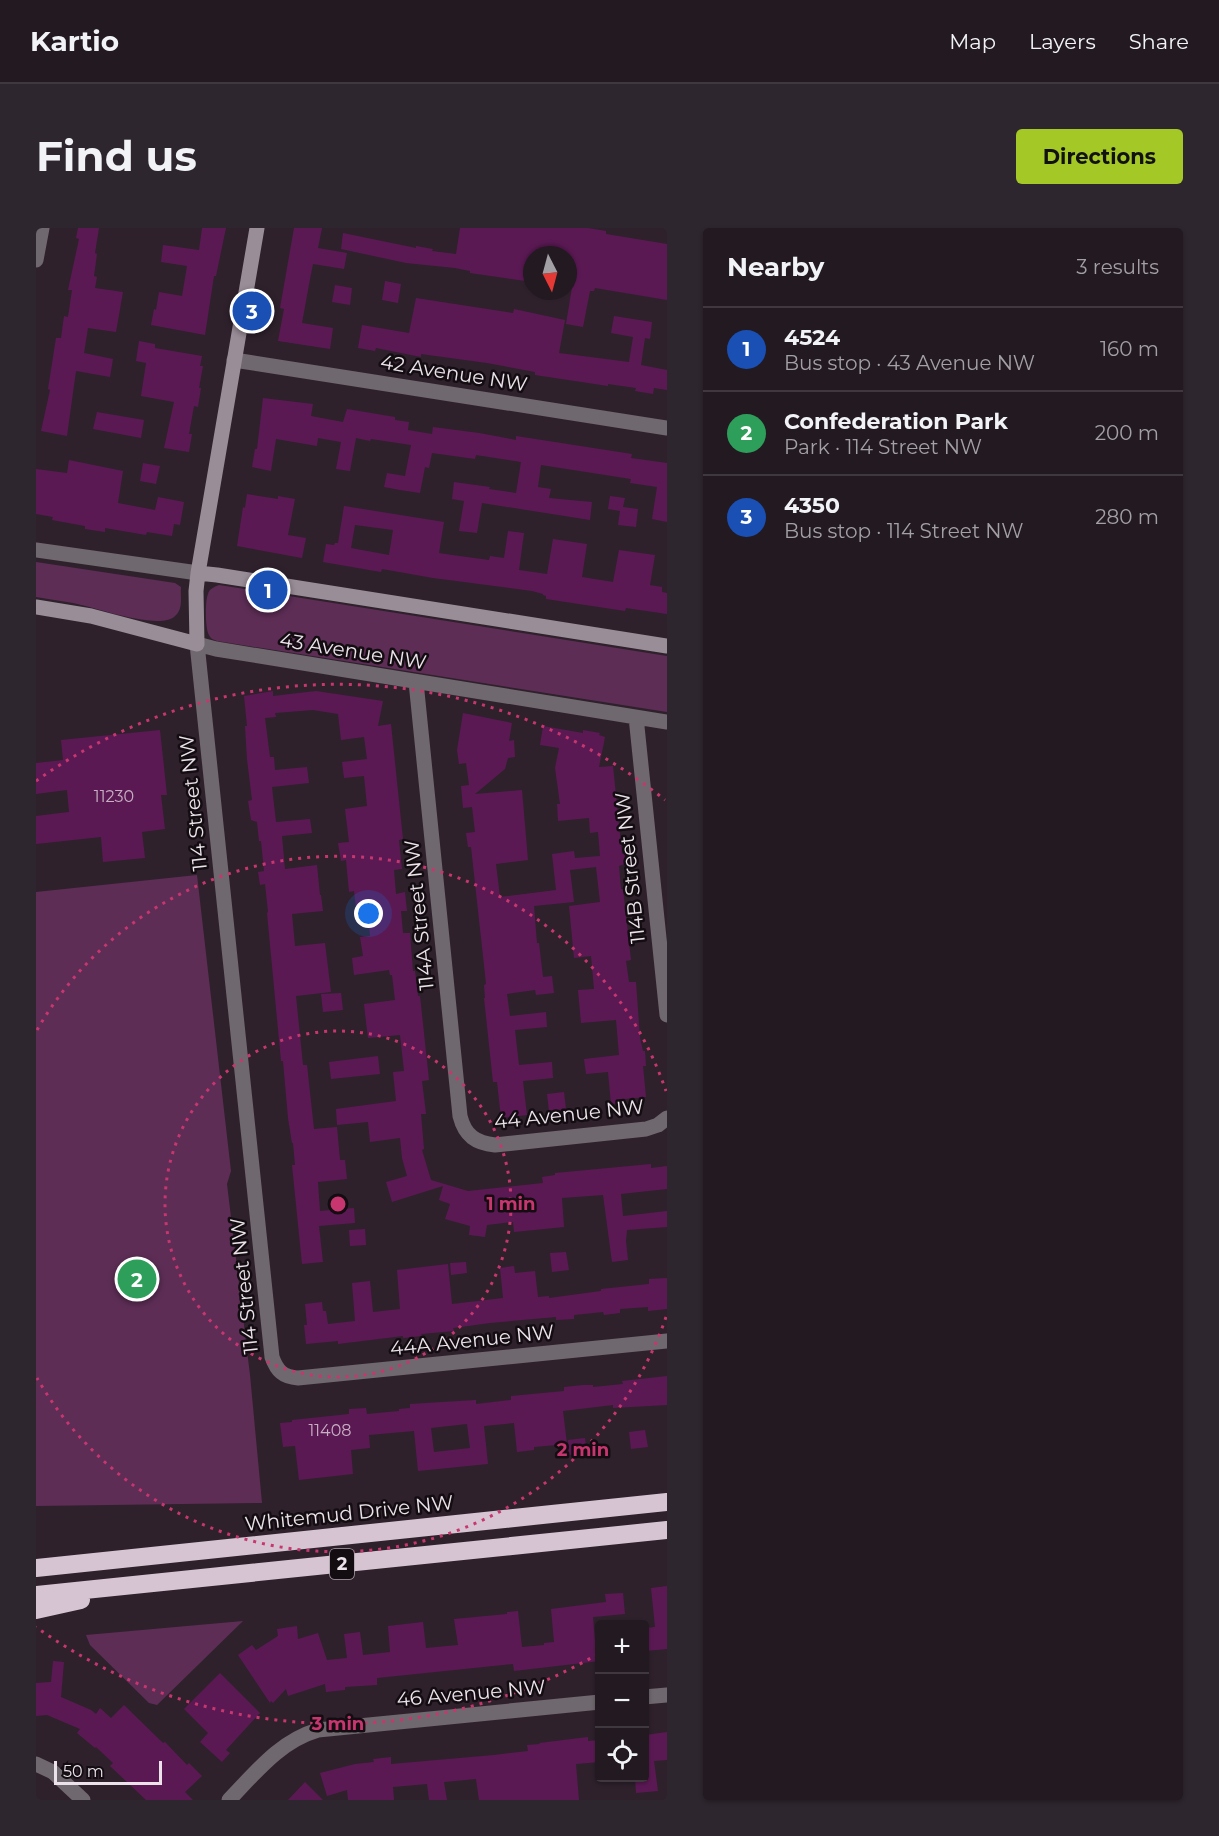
<!DOCTYPE html>
<html lang="en">
<head>
<meta charset="utf-8">
<style>
  body { margin:0; font-family:Montserrat,sans-serif; background:#2e262e; color:#f1f3f6 }
  .controls { position:absolute; right:18px; bottom:18px; display:grid; overflow:hidden; border-radius:6px; box-shadow:0 2px 4px #0004 }
  .controls button { width:54px; height:54px; display:grid; place-items:center; padding:0; border:0; border-bottom:2px solid #3f383f; background:#221921; color:#f1f3f6; font:30px sans-serif }
  .compass { position:absolute; left:487px; top:18px; width:54px; height:54px; border-radius:50%; background:#221921; box-shadow:0 2px 4px #0004; rotate:174deg }
  .scale { position:absolute; left:18px; bottom:15px; width:108px; box-sizing:border-box; padding-left:6px; border:3px solid #ece3ea; border-top:0; font-size:16px; line-height:21px; white-space:nowrap; color:#ece3ea; -webkit-text-stroke:4px #130d12; paint-order:stroke }
  .you { position:absolute; left:333px; top:686px; width:21px; height:21px; margin:-15px; border:4px solid #fff; border-radius:50%; background:#1a73e8; box-shadow:0 0 0 9px #1a73e833 }
  .badge { display:grid; place-items:center; width:39px; height:39px; border-radius:50%; background:#a4c825; color:#fff; font-size:20px; font-weight:700 }
  .pin { position:absolute; translate:-50% -50%; border:3px solid #fff; box-shadow:0 2px 6px #0006 }
  .list { margin:0; padding:0; list-style:none }
  h2 { display:flex; justify-content:space-between; align-items:center; height:78px; margin:0; padding:0 24px; font-size:26px }
  h2 small { font-size:20px; font-weight:400; color:#a2a0a5 }
  .list li { display:grid; grid-template-columns:39px 1fr auto; gap:18px; align-items:center; box-sizing:border-box; height:84px; padding:0 24px; border-top:2px solid #3f383f }
  .list b { display:block; font-size:22px; white-space:nowrap }
  .list p { margin:0; font-size:20px; white-space:nowrap; color:#a2a0a5 }
  .list em { font-size:20px; font-style:normal; color:#a2a0a5 }
  .icon { flex:none; width:33px; height:33px; fill:none; stroke:currentColor; stroke-width:2; stroke-linecap:round; stroke-linejoin:round }
  .map { position:relative; flex:none; width:631px; height:1572px; overflow:hidden; border-radius:6px }
  header { display:flex; align-items:center; gap:36px; box-sizing:border-box; height:84px; padding:0 30px; background:#221921; border-bottom:2px solid #3f383f }
  header strong { font-size:28px }
  nav { display:flex; gap:33px; margin-inline-start:auto; font-size:21px }
  .intro { display:flex; align-items:center; justify-content:space-between; box-sizing:border-box; height:144px; padding:0 36px }
  h1 { margin:0; font-size:42px }
  .button { padding:15px 27px; border-radius:6px; background:#a4c825; color:#111; font-size:21px; font-weight:700 }
  main { display:flex; gap:36px; padding:0 36px }
  aside { flex:1; background:#221921; border-radius:6px; box-shadow:0 2px 4px #0004 }
  .map>svg:first-child { display:block }
  .green { fill:#5d2d56 }
  .building { fill:#5b1954; fill-rule:evenodd }
  .lines { fill:none; stroke-linecap:round; stroke-linejoin:round }
  .street { stroke:#6f686e; stroke-width:15 }
  .secondary { stroke:#998d97; stroke-width:15 }
  .highway { stroke:#d6c4d3; stroke-width:18 }
  .ring { fill:none; stroke:#c83670; stroke-width:3; stroke-dasharray:3 6 }
  .labels { text-anchor:middle; dominant-baseline:central; stroke-width:5; stroke-linejoin:round; paint-order:stroke }
  .number-label { font-size:16px; fill:#c8b0c4 }
  .shield { fill:#130d12; stroke:#aba3a9; stroke-width:1.5 }
  .shield-label { font-size:18px; font-weight:bold; fill:#ece3ea }
  .street-label { font-size:20px; fill:#ece3ea; stroke:#130d12 }
  .centre { fill:#c83670; stroke:#130d12; stroke-width:3 }
  .ring-label { font-size:18px; text-anchor:middle; font-weight:bold; fill:#c83670; stroke:#130d12; stroke-width:5; stroke-linejoin:round; paint-order:stroke }
</style>
</head>
<body>
<header>
<strong>Kartio</strong>
<nav><a>Map</a><a>Layers</a><a>Share</a></nav>
</header>
<div class="intro"><h1>Find us</h1><a class="button">Directions</a></div>
<main>
<div class="map">
<svg width="631" height="1572" viewBox="0 0 631 1572">
  <rect width="100%" height="100%" fill="#2e212c"/>
  <path class="green" d="M 0,334 L 139,355 L 145,359 C 144,370 148,381 138,389 C 121,402 58,379 37,375 C 25,373 12,371 0,369 Z
    M 183,357 L 631,428 L 631,484 L 181,413 C 176,411 175,411 173,407 C 169,401 169,373 172,366 C 173,361 178,359 183,357 Z
    M 161,647 L 195,943 L 191,956 L 214,1147 L 226,1275 L 0,1278 L 0,664 Z
    M 207,1393 L 121,1477 L 113,1475 L 54,1417 L 50,1407 Z"/>
  <path class="building" d="M 42,0 L 63,0 L 59,25 L 61,26 L 58,48 L 61,49 L 59,60 L 87,64 L 80,104 L 52,100 L 48,125 L 77,131 L 74,149 L 40,143 L 31,208 L 5,203 L 14,162 L 12,161 L 20,110 L 25,110 L 28,88 L 32,89 L 36,62 L 32,62 L 43,11 L 40,10 Z
    M 166,0 L 190,0 L 180,48 L 178,48 L 169,107 L 115,97 L 118,81 L 120,82 L 123,64 L 146,68 L 151,38 L 125,34 L 127,17 L 163,22 Z
    M 258,0 L 286,0 L 282,20 L 311,25 L 308,41 L 277,36 L 274,51 L 266,95 L 297,100 L 294,121 L 242,113 L 248,81 L 244,80 Z
    M 424,0 L 552,0 L 570,3 L 570,6 L 631,16 L 631,72 L 559,60 L 558,63 L 554,63 L 547,99 L 530,96 L 536,59 L 532,59 L 534,27 L 496,27 L 496,54 L 434,45 L 434,43 L 419,40 L 370,35 L 305,21 L 307,5 L 380,20 L 380,18 L 397,21 L 396,23 L 420,26 Z
    M 349,53 L 365,56 L 362,75 L 346,72 Z
    M 299,57 L 316,60 L 314,77 L 296,74 Z
    M 380,70 L 477,85 L 478,81 L 529,92 L 523,125 L 593,134 L 597,109 L 575,105 L 578,88 L 616,94 L 614,111 L 609,110 L 605,137 L 631,142 L 631,162 L 618,160 L 617,166 L 599,163 L 600,160 L 572,156 L 572,158 L 499,147 L 499,144 L 451,135 L 385,126 L 385,129 L 340,120 L 339,123 L 322,120 L 326,97 L 373,105 Z
    M 103,113 L 119,116 L 119,120 L 166,128 L 164,138 L 167,138 L 163,160 L 165,160 L 162,179 L 158,178 L 153,206 L 156,206 L 153,224 L 128,220 L 138,174 L 105,168 L 110,135 L 100,133 Z
    M 227,170 L 277,176 L 275,188 L 307,194 L 311,181 L 359,189 L 359,192 L 373,194 L 372,202 L 396,206 L 397,199 L 443,205 L 480,212 L 480,208 L 596,226 L 595,230 L 631,235 L 631,294 L 616,291 L 621,259 L 594,255 L 595,251 L 505,237 L 502,259 L 515,261 L 513,270 L 556,274 L 554,292 L 446,275 L 441,305 L 423,303 L 428,273 L 416,271 L 418,254 L 454,259 L 453,261 L 480,265 L 485,234 L 440,227 L 439,231 L 396,225 L 393,240 L 389,239 L 384,265 L 364,262 L 348,259 L 351,245 L 369,248 L 375,217 L 335,211 L 334,213 L 320,210 L 314,243 L 300,241 L 305,214 L 282,210 L 281,218 L 240,211 L 235,243 L 216,239 L 219,221 L 221,221 Z
    M 61,184 L 108,192 L 105,210 L 57,201 Z
    M 33,232 L 87,243 L 82,275 L 119,282 L 122,269 L 148,274 L 144,297 L 138,296 L 136,308 L 111,304 L 110,307 L 69,300 L 69,304 L 49,301 L 49,298 L 16,292 L 17,289 L 0,286 L 0,241 L 31,245 Z
    M 107,235 L 124,238 L 120,256 L 104,253 Z
    M 211,266 L 242,271 L 242,268 L 259,271 L 252,307 L 270,310 L 266,330 L 201,318 L 207,279 L 209,280 Z
    M 574,268 L 589,270 L 587,279 L 602,281 L 600,299 L 582,297 L 584,283 L 572,281 Z
    M 308,278 L 408,294 L 403,325 L 416,327 L 453,332 L 454,328 L 468,330 L 472,303 L 488,305 L 483,342 L 511,346 L 517,311 L 551,316 L 546,349 L 577,354 L 583,322 L 619,327 L 614,357 L 626,359 L 626,364 L 631,365 L 631,386 L 590,380 L 589,383 L 510,371 L 510,368 L 507,367 L 507,366 L 496,363 L 397,350 L 346,341 L 345,344 L 287,334 L 290,316 L 298,317 L 299,315 L 302,315 ZM 319,297 L 357,302 L 353,327 L 315,320 Z
    M 237,463 L 237,468 L 280,463 L 347,473 L 342,498 L 355,496 L 367,611 L 363,612 L 366,641 L 358,642 L 360,666 L 369,664 L 371,683 L 365,683 L 367,705 L 374,705 L 377,743 L 379,743 L 382,768 L 384,768 L 393,852 L 386,853 L 390,886 L 385,886 L 388,921 L 386,922 L 395,952 L 432,963 L 507,955 L 506,949 L 519,947 L 519,945 L 615,936 L 615,940 L 631,938 L 631,961 L 585,966 L 587,988 L 631,983 L 631,999 L 591,1002 L 590,1013 L 592,1032 L 576,1034 L 567,967 L 526,970 L 528,999 L 478,1004 L 477,994 L 451,997 L 449,1009 L 433,1007 L 434,998 L 409,991 L 414,976 L 403,972 L 407,958 L 356,974 L 350,954 L 371,948 L 366,930 L 364,910 L 334,914 L 332,894 L 301,897 L 300,881 L 360,873 L 357,844 L 368,843 L 364,807 L 332,810 L 330,794 L 328,776 L 359,772 L 356,747 L 354,747 L 353,742 L 318,747 L 316,730 L 327,728 L 324,709 L 334,708 L 331,678 L 320,680 L 318,663 L 313,664 L 310,632 L 305,633 L 302,615 L 313,614 L 309,581 L 331,578 L 328,548 L 308,550 L 306,534 L 331,531 L 328,509 L 305,512 L 302,486 L 277,482 L 239,485 L 240,489 L 229,490 L 234,529 L 238,529 L 239,542 L 271,539 L 273,555 L 236,559 L 240,594 L 274,591 L 276,605 L 246,608 L 249,641 L 281,637 L 284,667 L 285,667 L 287,683 L 256,686 L 259,718 L 289,715 L 295,764 L 260,768 L 267,837 L 271,837 L 278,901 L 301,899 L 304,932 L 309,932 L 311,951 L 282,954 L 284,983 L 318,980 L 319,995 L 283,998 L 287,1034 L 266,1036 L 256,937 L 259,937 L 257,915 L 256,915 L 252,890 L 247,833 L 245,833 L 231,685 L 232,684 L 229,656 L 224,657 L 222,644 L 228,643 L 225,613 L 223,613 L 221,594 L 215,592 L 212,573 L 216,572 L 211,531 L 209,498 L 211,498 L 208,468 Z
    M 427,485 L 476,495 L 473,513 L 478,512 L 479,529 L 472,530 L 469,541 L 439,566 L 486,562 L 492,632 L 460,636 L 464,669 L 520,662 L 516,626 L 538,623 L 539,630 L 564,628 L 562,604 L 554,605 L 553,590 L 522,593 L 521,576 L 524,576 L 519,540 L 523,520 L 504,517 L 507,498 L 547,505 L 547,502 L 564,505 L 563,507 L 569,509 L 563,539 L 577,538 L 586,626 L 589,625 L 591,635 L 583,638 L 585,661 L 587,661 L 595,732 L 590,733 L 593,754 L 600,754 L 604,810 L 607,823 L 609,823 L 610,838 L 607,838 L 610,869 L 588,871 L 589,875 L 575,876 L 572,844 L 550,846 L 548,831 L 583,827 L 580,792 L 545,795 L 542,762 L 558,761 L 555,728 L 538,730 L 533,678 L 564,674 L 560,639 L 534,642 L 538,674 L 498,678 L 501,715 L 503,715 L 507,749 L 516,748 L 518,765 L 500,767 L 499,762 L 471,766 L 474,788 L 510,784 L 511,799 L 479,802 L 483,837 L 516,834 L 517,850 L 487,853 L 491,887 L 465,890 L 461,854 L 457,854 L 448,770 L 449,770 L 448,757 L 450,756 L 447,728 L 435,619 L 432,619 L 430,605 L 439,604 L 436,579 L 427,580 L 425,558 L 433,557 L 430,535 L 423,536 L 421,522 Z
    M 124,502 L 131,567 L 125,567 L 129,601 L 106,604 L 109,630 L 67,634 L 65,609 L 0,616 L 0,588 L 33,584 L 31,562 L 0,566 L 0,535 L 27,532 L 25,512 Z
    M 305,765 L 307,782 L 287,784 L 285,766 Z
    M 342,828 L 344,846 L 295,851 L 293,834 Z
    M 528,864 L 530,881 L 513,883 L 511,866 Z
    M 329,1001 L 330,1017 L 314,1018 L 313,1002 Z
    M 530,1024 L 533,1042 L 516,1044 L 514,1025 Z
    M 430,1034 L 431,1045 L 415,1047 L 414,1035 Z
    M 412,1036 L 416,1076 L 467,1070 L 464,1040 L 478,1038 L 479,1045 L 499,1043 L 502,1069 L 513,1068 L 513,1070 L 565,1063 L 565,1061 L 613,1056 L 613,1051 L 631,1050 L 631,1081 L 612,1083 L 612,1079 L 584,1081 L 584,1085 L 568,1087 L 567,1084 L 538,1087 L 538,1091 L 520,1092 L 520,1089 L 454,1095 L 417,1100 L 418,1103 L 385,1106 L 386,1108 L 367,1110 L 367,1108 L 302,1116 L 302,1113 L 270,1116 L 268,1097 L 271,1097 L 269,1076 L 286,1074 L 287,1083 L 290,1083 L 292,1096 L 319,1093 L 316,1055 L 334,1053 L 337,1084 L 364,1081 L 361,1042 Z
    M 631,1148 L 631,1177 L 577,1180 L 577,1177 L 527,1183 L 531,1216 L 498,1219 L 498,1222 L 481,1224 L 478,1195 L 448,1198 L 452,1236 L 382,1243 L 378,1203 L 333,1207 L 334,1220 L 315,1222 L 317,1246 L 263,1252 L 259,1218 L 247,1219 L 244,1195 L 256,1194 L 256,1192 L 313,1186 L 313,1181 L 330,1180 L 331,1186 L 363,1183 L 363,1181 L 374,1180 L 374,1176 L 440,1172 L 440,1176 L 475,1172 L 475,1168 L 528,1163 L 528,1159 L 547,1157 L 557,1157 L 557,1159 L 587,1156 L 586,1153 ZM 431,1196 L 434,1220 L 398,1224 L 395,1200 Z
    M 609,1202 L 612,1219 L 595,1221 L 593,1204 Z
    M 549,1210 L 551,1225 L 533,1227 L 532,1212 Z
    M 631,1358 L 631,1421 L 609,1423 L 609,1400 L 619,1399 L 615,1360 Z
    M 587,1365 L 589,1386 L 557,1389 L 559,1412 L 564,1411 L 564,1433 L 478,1443 L 477,1436 L 341,1450 L 341,1457 L 309,1459 L 309,1462 L 290,1464 L 289,1456 L 252,1468 L 250,1461 L 237,1475 L 235,1473 L 234,1475 L 202,1427 L 216,1417 L 220,1422 L 242,1408 L 241,1401 L 261,1398 L 262,1411 L 282,1405 L 291,1432 L 311,1430 L 308,1406 L 324,1404 L 327,1427 L 354,1424 L 352,1398 L 387,1394 L 390,1420 L 422,1417 L 418,1391 L 471,1386 L 471,1384 L 482,1383 L 486,1419 L 508,1417 L 508,1415 L 518,1414 L 515,1381 L 570,1374 L 569,1366 Z
    M 17,1433 L 28,1434 L 25,1469 L 55,1482 L 60,1486 L 64,1480 L 75,1490 L 88,1477 L 127,1515 L 129,1514 L 151,1537 L 153,1535 L 166,1548 L 149,1564 L 157,1572 L 110,1572 L 74,1538 L 77,1535 L 60,1519 L 59,1520 L 41,1505 L 44,1501 L 11,1487 L 0,1488 L 0,1455 L 15,1454 Z
    M 184,1445 L 224,1485 L 190,1522 L 194,1525 L 186,1534 L 164,1514 L 172,1505 L 148,1481 Z
    M 631,1504 L 631,1532 L 618,1533 L 622,1563 L 600,1565 L 599,1550 L 609,1550 L 609,1507 Z
    M 552,1509 L 552,1513 L 564,1512 L 564,1534 L 540,1536 L 543,1572 L 443,1572 L 440,1551 L 408,1554 L 411,1572 L 393,1572 L 391,1556 L 357,1559 L 358,1572 L 312,1572 L 311,1562 L 291,1568 L 284,1545 L 319,1536 L 338,1534 L 337,1531 L 355,1529 L 355,1536 L 458,1527 L 492,1523 L 491,1517 L 504,1516 L 503,1515 Z
    M 269,1554 L 287,1572 L 252,1572 Z"/>
  <g class="lines">
    <path class="street" d="M 0,32 L 6,0
      M 198,132 L 631,200
      M 0,322 L 162,345
      M 380,454 L 424,888 C 429,908 440,915 459,917 L 610,901 L 622,897 L 631,890
      M 600,489 L 631,787
      M 631,494 L 180,421 L 161,416 L 236,1129 C 241,1143 247,1149 262,1150 L 631,1113
      M 608,1469 L 631,1467
      M 0,1536 L 17,1544 L 47,1572
      M 193,1572 C 220,1544 244,1513 282,1502 L 564,1474"/>
    <path class="secondary" d="M 162,345 L 181,347 L 631,418
      M 0,379 L 55,388 L 161,416 L 160,363 L 162,345 L 221,0"/>
    <path class="highway" d="M 0,1340 L 631,1274
      M 0,1367 L 631,1302
      M 0,1382 L 45,1372"/>
  </g>
  <g class="ring">
    <circle cx="302" cy="976" r="173"/>
    <path d="M630 1089A347 347 0 0 1 1 1150M1 802A347 347 0 0 1 630 863"/>
    <path d="M562 1426A520 520 0 0 1 0 1399M0 553A520 520 0 0 1 629 572"/>
  </g>
  <g class="labels">
    <g class="number-label">
      <text x="78" y="568">11230</text>
      <text x="294" y="1202">11408</text>
    </g>
    <rect class="shield" x="294" y="1321" width="24" height="30" rx="4.5"/>
    <g class="shield-label">
      <text x="306" y="1336">2</text>
    </g>
    <g class="street-label">
      <text transform="translate(418 145) rotate(9)">42 Avenue NW</text>
      <text transform="translate(317 423) rotate(9)">43 Avenue NW</text>
      <text transform="translate(157 575) rotate(-96)">114 Street NW</text>
      <text transform="translate(594 640) rotate(-96)">114B Street NW</text>
      <text transform="translate(383 687) rotate(-96)">114A Street NW</text>
      <text transform="translate(533 886) rotate(-6)">44 Avenue NW</text>
      <text transform="translate(208 1058) rotate(-96)">114 Street NW</text>
      <text transform="translate(436 1112) rotate(-6)">44A Avenue NW</text>
      <text transform="translate(313 1285) rotate(-6)">Whitemud Drive NW</text>
      <text transform="translate(435 1465) rotate(-5)">46 Avenue NW</text>
    </g>
  </g>
  <circle cx="302" cy="976" r="9" class="centre"/>
  <g class="ring-label">
    <text x="475" y="982">1 min</text>
    <text x="547" y="1228">2 min</text>
    <text x="302" y="1502">3 min</text>
  </g>
</svg>
<div class="controls">
<button>+</button>
<button>−</button>
<button><svg class="icon" aria-label="locate" viewBox="0 0 24 24"><circle cx="12" cy="12" r="6"/><path d="M12 2v4M12 18v4M2 12h4M18 12h4"/></svg></button>
</div>
<svg class="compass" viewBox="-18 -18 36 36"><path d="M0-13l5 13h-10z" fill="#e53935"/><path d="M0 13l5-13h-10z" fill="#a2a0a5"/></svg>
<div class="scale">50 m</div>
<div class="you"></div>
<div class="pin badge" style="left:232px;top:362px;background:#1a4fb4">1</div>
<div class="pin badge" style="left:101px;top:1051px;background:#2e9e5b">2</div>
<div class="pin badge" style="left:216px;top:83px;background:#1a4fb4">3</div>
</div>
<aside>
<h2>Nearby<small>3 results</small></h2>
<ul class="list">
<li><span class="badge" style="background:#1a4fb4">1</span><div><b>4524</b><p>Bus stop · 43 Avenue NW</p></div><em>160 m</em></li>
<li><span class="badge" style="background:#2e9e5b">2</span><div><b>Confederation Park</b><p>Park · 114 Street NW</p></div><em>200 m</em></li>
<li><span class="badge" style="background:#1a4fb4">3</span><div><b>4350</b><p>Bus stop · 114 Street NW</p></div><em>280 m</em></li>
</ul>
</aside>
</main>
</body>
</html>
